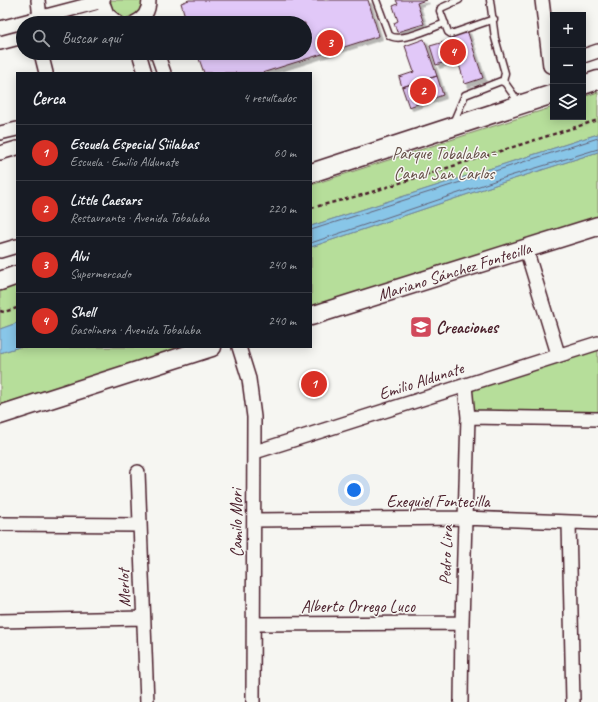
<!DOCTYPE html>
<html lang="es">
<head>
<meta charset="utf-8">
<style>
  body { margin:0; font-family:Caveat,sans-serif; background:#20242c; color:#f1f3f6 }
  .controls { position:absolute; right:12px; top:12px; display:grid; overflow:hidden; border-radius:0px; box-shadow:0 2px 10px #0003 }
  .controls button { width:36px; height:36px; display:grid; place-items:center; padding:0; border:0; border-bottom:1px solid #363941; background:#171b24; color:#f1f3f6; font:20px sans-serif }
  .you { position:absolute; left:354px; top:490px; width:14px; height:14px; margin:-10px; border:3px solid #fff; border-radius:50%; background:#1a73e8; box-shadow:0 0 0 6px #1a73e833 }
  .badge { display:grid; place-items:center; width:26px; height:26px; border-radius:50%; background:#d93025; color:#fff; font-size:13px; font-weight:700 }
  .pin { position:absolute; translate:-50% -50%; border:2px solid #fff; box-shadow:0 1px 4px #0006 }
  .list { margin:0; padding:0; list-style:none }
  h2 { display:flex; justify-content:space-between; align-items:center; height:52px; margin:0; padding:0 16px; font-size:17px }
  h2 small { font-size:13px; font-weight:400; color:#9ea1a6 }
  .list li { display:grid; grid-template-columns:26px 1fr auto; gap:12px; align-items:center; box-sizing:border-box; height:56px; padding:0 16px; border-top:1px solid #363941 }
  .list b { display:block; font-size:15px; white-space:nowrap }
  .list p { margin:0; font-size:13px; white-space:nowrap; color:#9ea1a6 }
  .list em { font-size:13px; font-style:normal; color:#9ea1a6 }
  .icon { flex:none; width:22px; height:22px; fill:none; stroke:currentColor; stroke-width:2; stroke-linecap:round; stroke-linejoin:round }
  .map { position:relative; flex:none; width:598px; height:702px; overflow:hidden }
  .search { position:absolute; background:#171b24; box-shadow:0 2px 10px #0003; left:16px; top:16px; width:296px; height:44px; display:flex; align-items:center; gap:10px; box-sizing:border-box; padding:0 14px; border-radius:22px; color:#9ea1a6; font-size:15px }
  .panel { position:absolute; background:#171b24; box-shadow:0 2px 10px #0003; left:16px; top:72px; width:296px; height:276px; border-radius:0px }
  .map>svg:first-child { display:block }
  .green { fill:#b6de9a; stroke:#807e62 }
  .water { fill:#88c6e8; stroke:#6f839c }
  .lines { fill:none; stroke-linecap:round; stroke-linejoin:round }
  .shore { stroke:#636277; stroke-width:1 }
  .building { fill:#e1c8f8; stroke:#4a1f2b; filter:url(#shadow) }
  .lane-casing { stroke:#4a1f2b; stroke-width:9 }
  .street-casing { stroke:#4a1f2b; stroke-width:16 }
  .secondary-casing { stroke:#4a1f2b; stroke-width:21 }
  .path { stroke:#4a1f2b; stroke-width:2.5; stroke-dasharray:4 3; stroke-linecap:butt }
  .lane { stroke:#f6f6f2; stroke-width:6 }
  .street { stroke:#f6f6f2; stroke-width:13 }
  .secondary { stroke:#f6f6f2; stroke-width:18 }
  .labels { text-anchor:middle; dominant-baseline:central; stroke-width:3; stroke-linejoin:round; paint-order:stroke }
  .park-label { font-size:17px; fill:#654f47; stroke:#f6f6f2 }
  .street-label { font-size:17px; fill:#4a1f2b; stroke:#f6f6f2 }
  .poi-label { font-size:17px; font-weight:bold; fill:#4a1f2b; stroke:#f6f6f2; text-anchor:start }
</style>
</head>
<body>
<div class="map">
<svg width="598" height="702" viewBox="0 0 598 702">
  <defs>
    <filter id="shadow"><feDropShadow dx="3.5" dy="3.5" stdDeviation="0" flood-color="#0004"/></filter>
  </defs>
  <rect width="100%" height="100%" fill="#f6f6f2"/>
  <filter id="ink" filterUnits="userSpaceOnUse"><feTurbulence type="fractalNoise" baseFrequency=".025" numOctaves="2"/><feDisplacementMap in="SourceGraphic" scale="8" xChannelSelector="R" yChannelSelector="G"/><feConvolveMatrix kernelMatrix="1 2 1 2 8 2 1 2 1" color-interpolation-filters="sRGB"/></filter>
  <g filter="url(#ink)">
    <path class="green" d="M 111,0 L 142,0 C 143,25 108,24 111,0 Z
      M 598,92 L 598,134 L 311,226 L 311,185 L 553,107 L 553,117 L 583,117 L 583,97 Z
      M 598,152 L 598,218 L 311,308 L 311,247 L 498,184 Z
      M 17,279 L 17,323 L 0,329 L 0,285 Z
      M 598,343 L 598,419 L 468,417 L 465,386 Z
      M 19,347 L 192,347 L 0,410 L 0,353 Z"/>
    <path class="water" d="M 598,134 L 598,152 L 498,184 L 311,247 L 311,226 Z
      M 17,323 L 17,347 L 19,347 L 0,353 L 0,329 Z"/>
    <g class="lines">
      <path class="shore" d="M 311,230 L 598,138
        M 311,243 L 497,180 L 598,149"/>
    </g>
    <path class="building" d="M 189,0 L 368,0 L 379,36 L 262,73 L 204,73 L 197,53 L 305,53 L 305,23 L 187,23 L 181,3 Z
      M 396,0 L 426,0 L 417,3 L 424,24 L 397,32 L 394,23 L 398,21 L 393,6 L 398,4 Z
      M 467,30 L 483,78 L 465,84 L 457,58 L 436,65 L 430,46 L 451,40 L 450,35 Z
      M 424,39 L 437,76 L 402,87 L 399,77 L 414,72 L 405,46 Z
      M 437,76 L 443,95 L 409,107 L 402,87 Z"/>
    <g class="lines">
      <g class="lane-casing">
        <path id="lane" d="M 376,0 L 389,35 C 399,44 432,28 445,23
          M 459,0 L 441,8 L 440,11 L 448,32 L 451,34 L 494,19
          M 490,0 L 495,38 L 505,73 L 503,82
          M 453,123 L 465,95 L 501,81 L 505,83 L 520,104"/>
      </g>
      <g class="street-casing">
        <path id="street" d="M 38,0 L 40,18 L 39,23
          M 542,0 L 550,66 L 553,65
          M 104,6 L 107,14 L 118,23
          M 76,23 L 107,14
          M 134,23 C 144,19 149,11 149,0
          M 0,28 L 103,1
          M 0,43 L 23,37
          M 41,53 L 46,73
          M 139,53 L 145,73
          M 157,53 L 164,73
          M 583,56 L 598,51
          M 0,133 L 17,129
          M 0,153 L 17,148
          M 526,249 L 558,354
          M 0,251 L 17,246
          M 239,347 L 249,379 L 254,417 L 253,702
          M 468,417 L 598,419
          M 255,452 L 598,343
          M 138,472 L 147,702
          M 254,520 L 465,518 L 598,523
          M 569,523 L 573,702
          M 0,524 L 139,525
          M 0,621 L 143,618
          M 254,624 L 462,623
          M 461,702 L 462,623 L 468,417 L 465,386"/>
      </g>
      <g class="secondary-casing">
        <g id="secondary">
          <path d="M 583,85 L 598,80"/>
          <path d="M 311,173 L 553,94"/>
          <path d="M 0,281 L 17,275"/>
          <path id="s1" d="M 311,316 L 598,226"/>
          <path d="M 0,415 L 212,347"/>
        </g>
      </g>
      <path class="path" d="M 311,208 L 362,195 L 598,120
        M 0,311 L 4,312 L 17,308"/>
      <use href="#lane" class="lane"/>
      <use href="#street" class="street"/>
      <use href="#secondary" class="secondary"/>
    </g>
  </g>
  <defs>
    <g id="school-square" transform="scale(1.15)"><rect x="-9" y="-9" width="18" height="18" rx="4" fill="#d1495b" stroke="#f6f6f2"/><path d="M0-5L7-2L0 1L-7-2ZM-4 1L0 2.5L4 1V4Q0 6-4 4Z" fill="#fff"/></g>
  </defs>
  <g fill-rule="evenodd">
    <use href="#school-square" x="421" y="327"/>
  </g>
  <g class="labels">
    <g class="park-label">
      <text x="444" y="153">Parque Tobalaba -<tspan x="444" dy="20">Canal San Carlos</tspan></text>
    </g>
    <g class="street-label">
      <text stroke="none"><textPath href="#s1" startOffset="150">Mariano Sánchez Fontecilla</textPath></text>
      <text transform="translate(421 381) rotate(-18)">Emilio Aldunate</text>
      <text x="438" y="501">Exequiel Fontecilla</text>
      <text transform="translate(236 523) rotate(-90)">Camilo Mori</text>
      <text transform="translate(446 555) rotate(-88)">Pedro Lira</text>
      <text transform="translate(124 588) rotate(-92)">Merlot</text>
      <text x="358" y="606">Alberto Orrego Luco</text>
    </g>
    <g class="poi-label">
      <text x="436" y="327">Creaciones</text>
    </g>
  </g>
</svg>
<div class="controls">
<button>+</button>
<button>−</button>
<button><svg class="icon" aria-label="layers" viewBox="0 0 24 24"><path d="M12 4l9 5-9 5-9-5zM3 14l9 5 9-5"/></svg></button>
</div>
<div class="you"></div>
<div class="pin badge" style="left:314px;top:384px">1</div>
<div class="pin badge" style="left:423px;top:91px">2</div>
<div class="pin badge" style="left:330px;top:43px">3</div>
<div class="pin badge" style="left:453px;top:52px">4</div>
<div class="search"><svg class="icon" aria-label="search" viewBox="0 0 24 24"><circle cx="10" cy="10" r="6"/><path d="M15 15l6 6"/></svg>Buscar aquí</div>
<section class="panel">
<h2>Cerca<small>4 resultados</small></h2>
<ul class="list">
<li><span class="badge">1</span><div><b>Escuela Especial Siilabas</b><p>Escuela · Emilio Aldunate</p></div><em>60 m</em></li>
<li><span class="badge">2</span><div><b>Little Caesars</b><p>Restaurante · Avenida Tobalaba</p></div><em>220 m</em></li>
<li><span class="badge">3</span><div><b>Alvi</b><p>Supermercado</p></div><em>240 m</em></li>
<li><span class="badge">4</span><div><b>Shell</b><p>Gasolinera · Avenida Tobalaba</p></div><em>240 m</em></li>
</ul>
</section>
</div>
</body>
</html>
